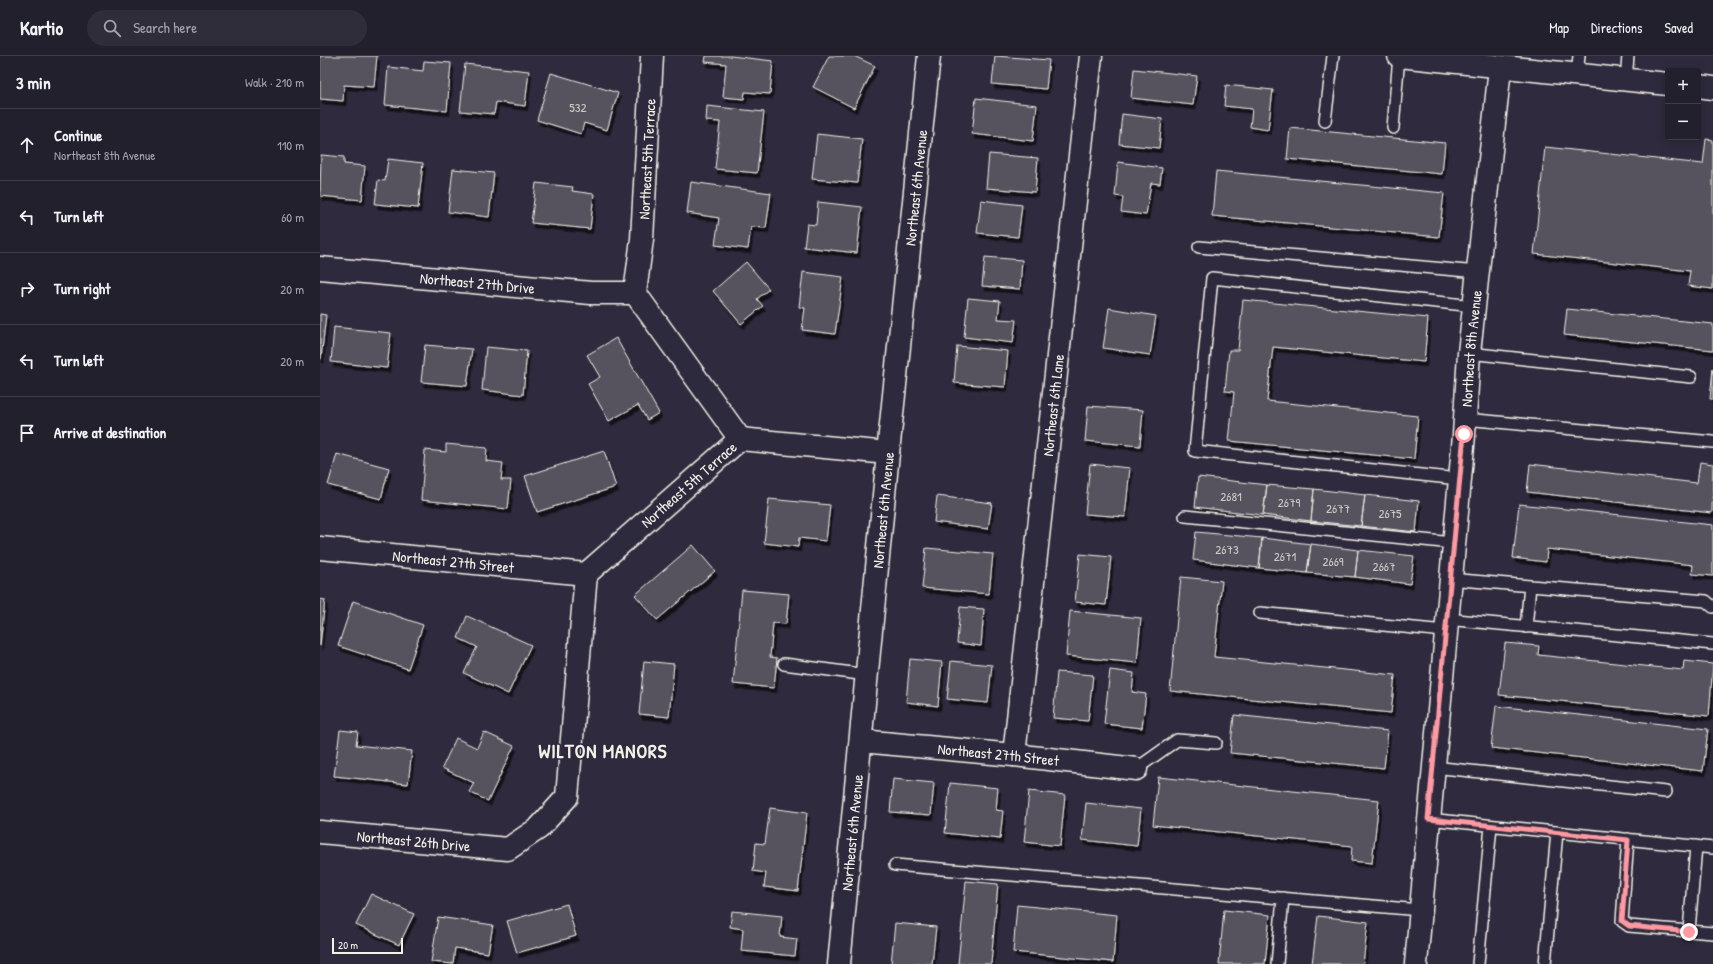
<!DOCTYPE html>
<html lang="en">
<head>
<meta charset="utf-8">
<style>
  body { margin:0; font-family:"Patrick Hand",sans-serif; background:#2f2d3a; color:#f1f3f6 }
  .controls { position:absolute; right:12px; top:12px; display:grid; overflow:hidden; border-radius:4px; box-shadow:0 2px 10px #0003 }
  .controls button { width:36px; height:36px; display:grid; place-items:center; padding:0; border:0; border-bottom:1px solid #403e4a; background:#23202e; color:#f1f3f6; font:20px sans-serif }
  .scale { position:absolute; left:12px; bottom:10px; width:71px; box-sizing:border-box; padding-left:4px; border:2px solid #f4f1e8; border-top:0; font-size:11px; line-height:14px; white-space:nowrap; color:#f4f1e8; -webkit-text-stroke:3px #2f2a3d; paint-order:stroke }
  .stop { position:absolute; width:12px; height:12px; margin:-9px; border:3px solid #ff9aa2; border-radius:50%; background:#fff }
  .stop.end { background:#ff9aa2; border-color:#fff; box-shadow:0 1px 4px #0008 }
  .list { margin:0; padding:0; list-style:none }
  h2 { display:flex; justify-content:space-between; align-items:center; height:52px; margin:0; padding:0 16px; font-size:17px }
  h2 small { font-size:13px; font-weight:400; color:#a3a3aa }
  .list li { display:grid; grid-template-columns:26px 1fr auto; gap:12px; align-items:center; box-sizing:border-box; height:72px; padding:0 16px; border-top:1px solid #403e4a }
  .list b { display:block; font-size:15px; white-space:nowrap }
  .list p { margin:0; font-size:13px; white-space:nowrap; color:#a3a3aa }
  .list em { font-size:13px; font-style:normal; color:#a3a3aa }
  .icon { flex:none; width:22px; height:22px; fill:none; stroke:currentColor; stroke-width:2; stroke-linecap:round; stroke-linejoin:round }
  .map { position:relative; flex:none; width:1393px; height:908px; overflow:hidden }
  header { display:flex; align-items:center; gap:24px; box-sizing:border-box; height:56px; padding:0 20px; background:#23202e; border-bottom:1px solid #403e4a }
  header strong { font-size:19px }
  nav { display:flex; gap:22px; margin-inline-start:auto; font-size:14px }
  .search { width:280px; height:36px; background:#2f2d3a; display:flex; align-items:center; gap:10px; box-sizing:border-box; padding:0 14px; border-radius:22px; color:#a3a3aa; font-size:15px }
  main { display:flex }
  aside { flex:1; background:#23202e }
  .map>svg:first-child { display:block }
  .building { fill:#56525f; stroke:#f4f1e8; filter:url(#shadow) }
  .lines { fill:none; stroke-linecap:round; stroke-linejoin:round }
  .service-casing { stroke:#f4f1e8; stroke-width:14 }
  .minor-casing { stroke:#f4f1e8; stroke-width:25 }
  .tertiary-casing { stroke:#f4f1e8; stroke-width:25 }
  .service { stroke:#2f2a3d; stroke-width:11 }
  .minor { stroke:#2f2a3d; stroke-width:22 }
  .tertiary { stroke:#2f2a3d; stroke-width:22 }
  .route { stroke:#ff9aa2; stroke-width:5 }
  .labels { text-anchor:middle; dominant-baseline:central; stroke-width:3; stroke-linejoin:round; paint-order:stroke }
  .number-label { font-size:13px; fill:#ccc9c6 }
  .street-label { font-size:15px; fill:#f4f1e8; stroke:#2f2a3d }
  .district-label { font-size:19px; font-weight:bold; letter-spacing:1px; fill:#f4f1e8; stroke:#2f2a3d }
</style>
</head>
<body>
<header>
<strong>Kartio</strong>
<div class="search"><svg class="icon" aria-label="search" viewBox="0 0 24 24"><circle cx="10" cy="10" r="6"/><path d="M15 15l6 6"/></svg>Search here</div>
<nav><a>Map</a><a>Directions</a><a>Saved</a></nav>
</header>
<main>
<aside>
<h2>3 min<small>Walk · 210 m</small></h2>
<ul class="list">
<li><svg class="icon" aria-label="ahead" viewBox="0 0 24 24"><path d="M12 20V5M6 11l6-6 6 6"/></svg><div><b>Continue</b><p>Northeast 8th Avenue</p></div><em>110 m</em></li>
<li><svg class="icon" aria-label="left" viewBox="0 0 24 24"><path d="M17 20v-9H6M10 6l-5 5 5 5"/></svg><div><b>Turn left</b></div><em>60 m</em></li>
<li><svg class="icon" aria-label="right" viewBox="0 0 24 24"><path d="M7 20v-9h11M14 6l5 5-5 5"/></svg><div><b>Turn right</b></div><em>20 m</em></li>
<li><svg class="icon" aria-label="left" viewBox="0 0 24 24"><path d="M17 20v-9H6M10 6l-5 5 5 5"/></svg><div><b>Turn left</b></div><em>20 m</em></li>
<li><svg class="icon" aria-label="arrive" viewBox="0 0 24 24"><path d="M6 21V4h12l-3 4 3 4H6"/></svg><div><b>Arrive at destination</b></div></li>
</ul>
</aside>
<div class="map">
<svg width="1393" height="908" viewBox="0 0 1393 908">
  <defs>
    <filter id="shadow"><feDropShadow dx="2.5" dy="4.5" stdDeviation="0" flood-color="#0009"/></filter>
  </defs>
  <rect width="100%" height="100%" fill="#2f2a3d"/>
  <filter id="ink" filterUnits="userSpaceOnUse"><feTurbulence type="fractalNoise" baseFrequency=".025" numOctaves="2"/><feDisplacementMap in="SourceGraphic" scale="8" xChannelSelector="R" yChannelSelector="G"/><feConvolveMatrix kernelMatrix="1 2 1 2 8 2 1 2 1" color-interpolation-filters="sRGB"/></filter>
  <g filter="url(#ink)">
    <path class="building" d="M 0,0 L 57,0 L 54,31 L 24,29 L 23,45 L 0,43 Z
      M 386,0 L 411,0 L 453,5 L 450,38 L 425,36 L 424,43 L 403,41 L 406,8 L 385,6 Z
      M 509,0 L 534,0 L 555,10 L 534,52 L 493,31 Z
      M 675,0 L 729,4 L 726,33 L 672,28 Z
      M 104,5 L 131,7 L 127,55 L 65,49 L 68,11 L 103,15 Z
      M 145,8 L 209,15 L 205,50 L 176,46 L 174,58 L 140,55 Z
      M 814,13 L 877,20 L 873,49 L 811,42 Z
      M 231,17 L 298,37 L 287,74 L 264,67 L 261,78 L 217,64 Z
      M 906,29 L 953,34 L 948,74 L 930,71 L 932,53 L 904,50 Z
      M 656,42 L 717,49 L 713,85 L 652,78 Z
      M 387,50 L 444,56 L 437,117 L 395,113 L 400,66 L 386,65 Z
      M 802,58 L 842,63 L 839,92 L 799,88 Z
      M 970,72 L 1125,87 L 1122,118 L 967,103 Z
      M 497,78 L 542,83 L 537,127 L 492,123 Z
      M 1386,83 L 1393,84 L 1393,233 L 1368,230 L 1370,215 L 1214,198 L 1225,91 L 1383,108 Z
      M 669,98 L 718,102 L 715,136 L 666,132 Z
      M 1,99 L 24,101 L 24,108 L 45,110 L 42,144 L 0,140 Z
      M 68,103 L 103,107 L 98,152 L 55,148 L 58,124 L 65,125 Z
      M 798,106 L 842,112 L 840,128 L 831,127 L 826,159 L 801,156 L 803,141 L 795,140 Z
      M 133,113 L 174,117 L 169,161 L 128,156 Z
      M 896,115 L 1124,137 L 1119,181 L 892,160 Z
      M 371,126 L 451,137 L 446,172 L 431,171 L 428,193 L 395,189 L 399,162 L 367,157 Z
      M 216,127 L 253,131 L 252,135 L 274,138 L 270,173 L 211,167 Z
      M 661,144 L 702,149 L 698,181 L 657,177 Z
      M 498,146 L 542,151 L 537,197 L 484,191 L 487,168 L 496,169 Z
      M 665,201 L 702,204 L 700,233 L 662,230 Z
      M 426,206 L 449,233 L 437,243 L 443,250 L 421,268 L 393,235 Z
      M 483,216 L 523,221 L 515,278 L 482,274 L 485,252 L 479,251 Z
      M 648,242 L 680,245 L 678,263 L 696,264 L 693,287 L 644,281 Z
      M 923,244 L 1108,262 L 1104,306 L 953,291 L 947,345 L 1098,360 L 1094,403 L 909,385 L 914,336 L 905,335 L 909,294 L 918,294 Z
      M 789,252 L 836,260 L 830,299 L 783,292 Z
      M 1247,253 L 1393,268 L 1393,294 L 1244,279 Z
      M 0,258 L 6,259 L 1,303 L 0,303 Z
      M 14,271 L 71,277 L 67,312 L 11,306 Z
      M 296,282 L 339,357 L 327,364 L 318,349 L 289,365 L 268,328 L 280,321 L 267,299 Z
      M 105,289 L 152,293 L 147,330 L 101,326 Z
      M 637,290 L 688,295 L 685,331 L 634,327 Z
      M 166,291 L 207,295 L 203,339 L 162,334 Z
      M 1393,312 L 1393,343 L 1390,343 Z
      M 768,350 L 823,354 L 820,390 L 765,385 Z
      M 126,388 L 167,392 L 166,405 L 183,407 L 181,424 L 191,424 L 188,453 L 101,444 L 105,394 L 126,396 Z
      M 284,395 L 296,431 L 217,456 L 205,420 Z
      M 17,398 L 69,412 L 61,443 L 8,429 Z
      M 1380,406 L 1393,408 L 1392,457 L 1207,436 L 1210,408 L 1377,427 Z
      M 770,408 L 810,412 L 805,461 L 765,458 Z
      M 878,421 L 947,429 L 943,459 L 875,451 Z
      M 947,429 L 994,433 L 991,465 L 943,459 Z
      M 994,433 L 1045,439 L 1041,470 L 991,465 Z
      M 1045,439 L 1099,445 L 1096,476 L 1041,470 Z
      M 617,440 L 672,447 L 668,473 L 614,466 Z
      M 449,443 L 510,449 L 506,485 L 479,482 L 478,491 L 444,487 Z
      M 1199,448 L 1393,469 L 1393,520 L 1372,518 L 1373,509 L 1227,493 L 1226,506 L 1193,502 Z
      M 876,476 L 942,482 L 939,512 L 873,504 Z
      M 942,482 L 991,488 L 987,517 L 939,512 Z
      M 991,488 L 1038,494 L 1035,521 L 987,517 Z
      M 373,489 L 395,515 L 337,564 L 315,539 Z
      M 606,492 L 673,498 L 669,538 L 602,532 Z
      M 1038,494 L 1094,500 L 1090,528 L 1035,521 Z
      M 760,498 L 791,501 L 786,549 L 755,546 Z
      M 861,521 L 902,525 L 894,601 L 1075,619 L 1071,657 L 850,635 Z
      M 422,534 L 469,538 L 466,568 L 453,567 L 450,601 L 457,602 L 454,632 L 413,628 Z
      M 0,543 L 5,544 L 0,590 Z
      M 33,545 L 103,569 L 88,613 L 18,590 Z
      M 640,551 L 664,553 L 661,590 L 637,587 Z
      M 750,555 L 821,562 L 817,607 L 746,600 Z
      M 147,560 L 211,589 L 188,638 L 144,617 L 157,591 L 138,582 Z
      M 1185,587 L 1219,590 L 1218,599 L 1363,614 L 1364,605 L 1393,608 L 1389,660 L 1179,639 Z
      M 590,603 L 622,606 L 618,650 L 586,646 Z
      M 324,605 L 354,608 L 349,661 L 319,658 Z
      M 631,605 L 672,609 L 668,647 L 627,643 Z
      M 790,614 L 814,617 L 812,636 L 826,638 L 822,672 L 784,668 Z
      M 737,616 L 773,619 L 768,665 L 733,662 Z
      M 1176,650 L 1388,673 L 1383,715 L 1171,692 Z
      M 914,659 L 1068,675 L 1064,712 L 910,697 Z
      M 20,674 L 38,676 L 36,689 L 92,695 L 88,728 L 14,720 Z
      M 164,676 L 194,690 L 168,745 L 149,736 L 154,727 L 122,712 L 136,682 L 157,692 Z
      M 838,721 L 1059,744 L 1052,807 L 1031,805 L 1032,790 L 833,769 Z
      M 573,723 L 614,727 L 611,759 L 570,756 Z
      M 630,727 L 678,732 L 676,754 L 683,755 L 680,783 L 625,777 Z
      M 709,735 L 745,739 L 740,790 L 704,786 Z
      M 766,747 L 821,753 L 817,790 L 762,784 Z
      M 450,752 L 487,757 L 478,835 L 444,831 L 446,817 L 433,815 L 436,787 L 445,788 Z
      M 646,825 L 678,828 L 671,908 L 638,908 Z
      M 51,838 L 94,858 L 79,889 L 36,869 Z
      M 247,848 L 256,880 L 197,897 L 187,865 Z
      M 697,849 L 797,859 L 793,906 L 693,896 Z
      M 904,854 L 950,859 L 945,908 L 899,908 Z
      M 412,855 L 462,860 L 460,881 L 477,883 L 475,900 L 421,895 L 423,873 L 410,871 Z
      M 998,860 L 1048,866 L 1043,908 L 992,908 Z
      M 118,861 L 173,869 L 168,897 L 135,892 L 133,908 L 111,906 Z
      M 575,867 L 616,871 L 612,908 L 571,908 Z"/>
    <g class="lines">
      <g class="service-casing">
        <path id="service" d="M 1257,19 L 1259,0
          M 1306,24 L 1308,0
          M 1005,65 L 1013,0
          M 1073,72 L 1079,0
          M 879,191 L 1158,216
          M 1149,297 L 1371,321
          M 1145,363 L 1393,386
          M 1139,423 L 875,395 L 892,222 L 1154,250
          M 865,460 L 1133,487
          M 1129,523 L 1386,545 L 1393,551
          M 940,557 L 1125,575
          M 1126,563 L 1393,588
          M 1206,571 L 1210,530
          M 464,608 L 547,619
          M 1113,711 L 1346,736
          M 816,713 L 857,684 L 896,687
          M 1108,763 L 1393,792
          M 1308,783 L 1302,865 L 1309,870 L 1393,877
          M 575,809 L 1100,854
          M 1369,875 L 1376,790
          M 957,908 L 963,842
          M 1158,908 L 1171,770
          M 1225,908 L 1237,776"/>
      </g>
      <g class="minor-casing">
        <g id="minor">
          <path d="M 332,0 L 322,183 L 315,237 L 420,383"/>
          <path d="M 1079,0 L 1348,28"/>
          <path d="M 1378,30 L 1393,32"/>
          <path id="s1" d="M 0,212 L 271,237 L 315,237"/>
          <path d="M 420,383 L 568,397"/>
          <path id="s2" d="M 0,492 L 266,518"/>
          <path id="s3" d="M 541,685 L 694,699 L 816,713"/>
          <path id="s4" d="M 694,699 L 771,0"/>
          <path id="s5" d="M 0,776 L 188,793 L 219,772 L 247,741 L 266,518 L 420,383"/>
          <path id="s6" d="M 1096,908 L 1144,379 L 1149,297 L 1180,12"/>
        </g>
      </g>
      <g class="tertiary-casing">
        <g id="tertiary">
          <path id="s7" d="M 519,908 L 568,397 L 609,0"/>
        </g>
      </g>
      <use href="#service" class="service"/>
      <use href="#minor" class="minor"/>
      <use href="#tertiary" class="tertiary"/>
    </g>
  </g>
  <g class="lines" filter="url(#ink)">
    <path class="route" d="M 1144,378 L 1108,763 L 1308,784 L 1302,865 L 1309,870 L 1369,876"/>
  </g>
  <g class="labels">
    <g class="number-label">
      <text x="258" y="51">532</text>
      <text x="911" y="440">2681</text>
      <text x="969" y="446">2679</text>
      <text x="1018" y="452">2677</text>
      <text x="1070" y="457">2675</text>
      <text x="907" y="493">2673</text>
      <text x="965" y="500">2671</text>
      <text x="1013" y="505">2669</text>
      <text x="1064" y="510">2667</text>
    </g>
    <g class="street-label">
      <text transform="translate(327 103) rotate(-87)">Northeast 5th Terrace</text>
      <text stroke="none"><textPath href="#s7" startOffset="780">Northeast 6th Avenue</textPath></text>
      <text stroke="none"><textPath href="#s1" startOffset="158">Northeast 27th Drive</textPath></text>
      <text stroke="none"><textPath href="#s6" startOffset="618">Northeast 8th Avenue</textPath></text>
      <text stroke="none"><textPath href="#s4" startOffset="352">Northeast 6th Lane</textPath></text>
      <text stroke="none"><textPath href="#s5" startOffset="628">Northeast 5th Terrace</textPath></text>
      <text stroke="none"><textPath href="#s7" startOffset="456">Northeast 6th Avenue</textPath></text>
      <text stroke="none"><textPath href="#s2" startOffset="134">Northeast 27th Street</textPath></text>
      <text stroke="none"><textPath href="#s3" startOffset="138">Northeast 27th Street</textPath></text>
      <text stroke="none"><textPath href="#s7" startOffset="132">Northeast 6th Avenue</textPath></text>
      <text stroke="none"><textPath href="#s5" startOffset="94">Northeast 26th Drive</textPath></text>
    </g>
    <g class="district-label">
      <text x="283" y="695">WILTON MANORS</text>
    </g>
  </g>
</svg>
<div class="controls">
<button>+</button>
<button>−</button>
</div>
<div class="scale">20 m</div>
<div class="stop" style="left:1144px;top:378px"></div>
<div class="stop end" style="left:1369px;top:876px"></div>
</div>
</main>
</body>
</html>
